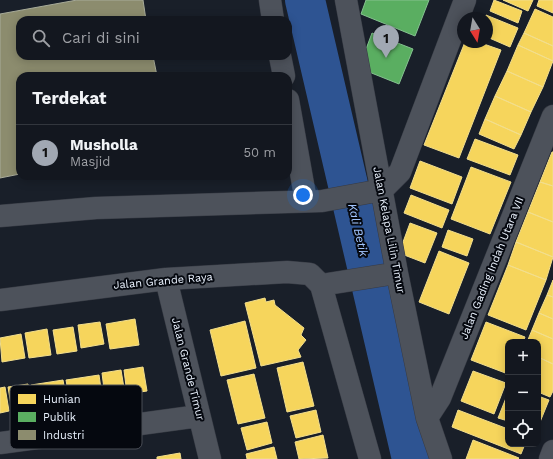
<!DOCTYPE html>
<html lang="id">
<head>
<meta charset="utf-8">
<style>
  body { margin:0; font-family:"Work Sans",sans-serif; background:#1c2028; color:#f1f3f6 }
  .controls { position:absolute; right:12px; bottom:12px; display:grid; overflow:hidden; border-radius:8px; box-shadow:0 2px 10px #0003 }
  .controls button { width:36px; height:36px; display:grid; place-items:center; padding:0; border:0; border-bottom:1px solid #32363d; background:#13171f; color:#f1f3f6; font:20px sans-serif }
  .compass { position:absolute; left:457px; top:12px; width:36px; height:36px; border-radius:50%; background:#13171f; box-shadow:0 2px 10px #0003; rotate:169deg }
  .you { position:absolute; left:303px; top:195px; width:14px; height:14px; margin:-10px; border:3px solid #fff; border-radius:50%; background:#1a73e8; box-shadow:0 0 0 6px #1a73e833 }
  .badge { display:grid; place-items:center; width:26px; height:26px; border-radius:50%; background:#a1a8b3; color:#111; font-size:13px; font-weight:700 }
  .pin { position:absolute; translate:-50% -33px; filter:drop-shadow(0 1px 2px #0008) }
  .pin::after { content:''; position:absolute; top:21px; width:14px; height:12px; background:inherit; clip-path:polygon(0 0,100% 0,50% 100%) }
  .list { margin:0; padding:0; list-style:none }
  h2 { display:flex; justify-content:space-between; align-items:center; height:52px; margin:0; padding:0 16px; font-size:17px }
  h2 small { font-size:13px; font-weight:400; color:#9d9fa4 }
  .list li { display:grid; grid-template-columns:26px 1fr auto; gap:12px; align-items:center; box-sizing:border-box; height:56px; padding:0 16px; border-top:1px solid #32363d }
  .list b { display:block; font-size:15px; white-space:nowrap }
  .list p { margin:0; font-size:13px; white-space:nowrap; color:#9d9fa4 }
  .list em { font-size:13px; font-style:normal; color:#9d9fa4 }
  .icon { flex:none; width:22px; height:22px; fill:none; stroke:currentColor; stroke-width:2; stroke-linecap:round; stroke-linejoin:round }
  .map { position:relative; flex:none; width:553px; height:459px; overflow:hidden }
  .search { position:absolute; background:#13171f; box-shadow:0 2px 10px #0003; left:16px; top:16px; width:276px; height:44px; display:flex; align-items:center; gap:10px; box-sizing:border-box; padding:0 14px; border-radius:12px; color:#9d9fa4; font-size:15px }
  .panel { position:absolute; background:#13171f; box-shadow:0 2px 10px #0003; left:16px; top:72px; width:276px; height:108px; border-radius:12px }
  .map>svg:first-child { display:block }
  .homes { fill:#f6d55c; stroke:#f2de8d }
  .public { fill:#5aae61; stroke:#85c290 }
  .industry { fill:#8c8c6e; stroke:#a8ab99 }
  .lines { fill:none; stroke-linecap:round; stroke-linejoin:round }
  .river { stroke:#2e5492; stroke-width:40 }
  .minor-casing { stroke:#373b44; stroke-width:23 }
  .minor { stroke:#4d525b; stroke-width:22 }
  .labels { text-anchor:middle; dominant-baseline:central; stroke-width:4; stroke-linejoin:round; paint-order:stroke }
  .street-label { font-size:11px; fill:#eaf2fe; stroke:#05080f }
  .water-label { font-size:12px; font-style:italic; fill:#9fc2fb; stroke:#05080f }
  .key { fill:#05080f; stroke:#4a4e57; stroke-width:1 }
  .key-label { font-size:11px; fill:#eaf2fe }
</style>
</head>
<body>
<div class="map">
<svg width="553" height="459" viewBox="0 0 553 459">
  <rect width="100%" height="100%" fill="#191f29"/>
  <path class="homes" d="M 494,0 L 522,11 L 518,23 L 490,11 Z
    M 503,0 L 533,0 L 528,11 Z
    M 539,0 L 553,0 L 553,13 L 537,6 Z
    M 535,9 L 553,17 L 553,46 L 524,33 Z
    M 486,15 L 518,28 L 510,47 L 487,37 L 487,18 L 485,18 Z
    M 524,33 L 553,46 L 553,61 L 518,45 Z
    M 465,42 L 478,42 L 501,50 L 459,158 L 424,145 Z
    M 518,45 L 553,61 L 543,87 L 507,71 Z
    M 507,71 L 543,87 L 531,112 L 495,96 Z
    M 495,96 L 531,112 L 521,135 L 485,119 Z
    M 485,119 L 521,135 L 514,149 L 479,134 Z
    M 475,139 L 518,155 L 510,175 L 467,159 Z
    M 552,152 L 553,152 L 553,186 L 540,182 Z
    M 420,161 L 462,177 L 452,204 L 410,188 Z
    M 471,167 L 511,182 L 490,234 L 451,219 Z
    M 540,182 L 553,186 L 553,222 L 528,212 Z
    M 411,195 L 449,210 L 442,228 L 404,213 Z
    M 528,212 L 553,222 L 553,257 L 516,242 Z
    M 410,223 L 437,233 L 425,263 L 399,253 Z
    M 448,230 L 473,239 L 467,256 L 442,247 Z
    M 516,242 L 553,257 L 546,280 L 508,265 Z
    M 439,251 L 469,263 L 449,314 L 419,302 Z
    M 508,265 L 546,280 L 526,330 L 488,315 Z
    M 553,280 L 553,297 L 547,295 Z
    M 547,295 L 553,297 L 553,319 L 539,313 Z
    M 265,298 L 266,302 L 274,300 L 275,305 L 304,328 L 301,335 L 306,340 L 298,350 L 301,357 L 261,366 L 245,303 Z
    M 539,313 L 553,319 L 553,339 L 532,330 Z
    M 135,319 L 139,345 L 110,349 L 106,324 Z
    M 245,321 L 256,368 L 221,376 L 210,330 Z
    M 100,322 L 104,344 L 81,348 L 78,325 Z
    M 486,322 L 525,337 L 523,342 L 508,342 L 508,374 L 471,360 Z
    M 73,327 L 77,351 L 57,354 L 53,330 Z
    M 47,329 L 51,355 L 29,358 L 25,333 Z
    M 532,330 L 553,339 L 553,364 L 538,357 L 538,342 L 527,342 Z
    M 21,334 L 25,358 L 2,362 L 0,338 Z
    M 538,357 L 553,364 L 553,391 L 550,397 L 538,392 Z
    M 303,362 L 314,406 L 287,412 L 277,368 Z
    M 143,367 L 147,391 L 127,394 L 124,370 Z
    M 121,370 L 125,394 L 105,397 L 102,373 Z
    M 473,371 L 506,383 L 494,414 L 461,401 Z
    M 254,374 L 265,418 L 238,424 L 227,380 Z
    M 99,375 L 102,396 L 70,402 L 66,380 Z
    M 63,380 L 67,402 L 34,407 L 31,385 Z
    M 28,384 L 32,408 L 12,411 L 8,387 Z
    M 5,387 L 9,411 L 0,413 L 0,388 Z
    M 508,393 L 508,421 L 498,418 Z
    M 538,396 L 549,400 L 538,427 Z
    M 316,410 L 321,432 L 296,438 L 290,416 Z
    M 458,410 L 508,429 L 508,444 L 525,444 L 521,454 L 452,427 Z
    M 267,422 L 272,443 L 247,450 L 241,428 Z
    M 323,435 L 328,458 L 299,459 L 295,442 Z
    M 473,440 L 519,458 L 518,459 L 466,459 Z
    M 274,447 L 277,459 L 247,459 L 246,454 Z
    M 180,453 L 181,459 L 157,459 L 157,457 Z"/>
  <path class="public" d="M 366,0 L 429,0 L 415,36 L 361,14 Z
    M 372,33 L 413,49 L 399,84 L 359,68 Z"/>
  <path class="industry" d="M 77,0 L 143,0 L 146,20 L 20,20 L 20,56 L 153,56 L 157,76 L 20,76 L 20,174 L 0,178 L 0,14 Z"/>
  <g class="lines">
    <path class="river" d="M 305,0 L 412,459"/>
    <g class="minor-casing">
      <path id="minor" d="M 270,0 L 273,20
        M 346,0 L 397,273 L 427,418 L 441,459
        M 280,56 L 284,76
        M 288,100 L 306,201
        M 0,216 L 96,208 L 322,201 L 382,190 L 400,172 L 465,0
        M 166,279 L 210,459
        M 321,285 L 397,273
        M 0,300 L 166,279 L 287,272 L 310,274 L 321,285 L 370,459
        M 427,418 L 440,398 L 553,116
        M 0,443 L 199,416
        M 550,459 L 553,451"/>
    </g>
    <use href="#minor" class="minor"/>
  </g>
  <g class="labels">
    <g class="street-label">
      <text transform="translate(389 230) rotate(79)">Jalan Kelapa Lilin Timur</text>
      <text transform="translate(492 268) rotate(-68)">Jalan Gading Indah Utara VII</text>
      <text transform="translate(163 281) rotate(-5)">Jalan Grande Raya</text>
      <text transform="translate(188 369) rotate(76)">Jalan Grande Timur</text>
    </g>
    <g class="water-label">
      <text transform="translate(358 230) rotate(77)">Kali Betik</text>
    </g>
  </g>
  <rect x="10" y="385" width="132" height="64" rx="6" class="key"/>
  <rect x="18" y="394" width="18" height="10" fill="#f6d55c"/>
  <rect x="18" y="412" width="18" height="10" fill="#5aae61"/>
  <rect x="18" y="430" width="18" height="10" fill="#8c8c6e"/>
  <g class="key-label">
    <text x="43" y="403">Hunian</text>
    <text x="43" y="421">Publik</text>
    <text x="43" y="439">Industri</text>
  </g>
</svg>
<div class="controls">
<button>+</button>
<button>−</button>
<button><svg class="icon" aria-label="locate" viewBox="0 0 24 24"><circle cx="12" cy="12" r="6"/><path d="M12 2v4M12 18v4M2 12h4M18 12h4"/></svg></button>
</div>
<svg class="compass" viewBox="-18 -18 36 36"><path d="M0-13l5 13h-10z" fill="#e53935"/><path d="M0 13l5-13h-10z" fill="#9d9fa4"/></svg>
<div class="you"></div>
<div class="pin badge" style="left:386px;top:58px">1</div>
<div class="search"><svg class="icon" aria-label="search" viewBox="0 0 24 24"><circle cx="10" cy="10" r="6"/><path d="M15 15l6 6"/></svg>Cari di sini</div>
<section class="panel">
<h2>Terdekat<small></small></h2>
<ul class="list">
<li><span class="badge">1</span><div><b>Musholla</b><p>Masjid</p></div><em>50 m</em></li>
</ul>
</section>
</div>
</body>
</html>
